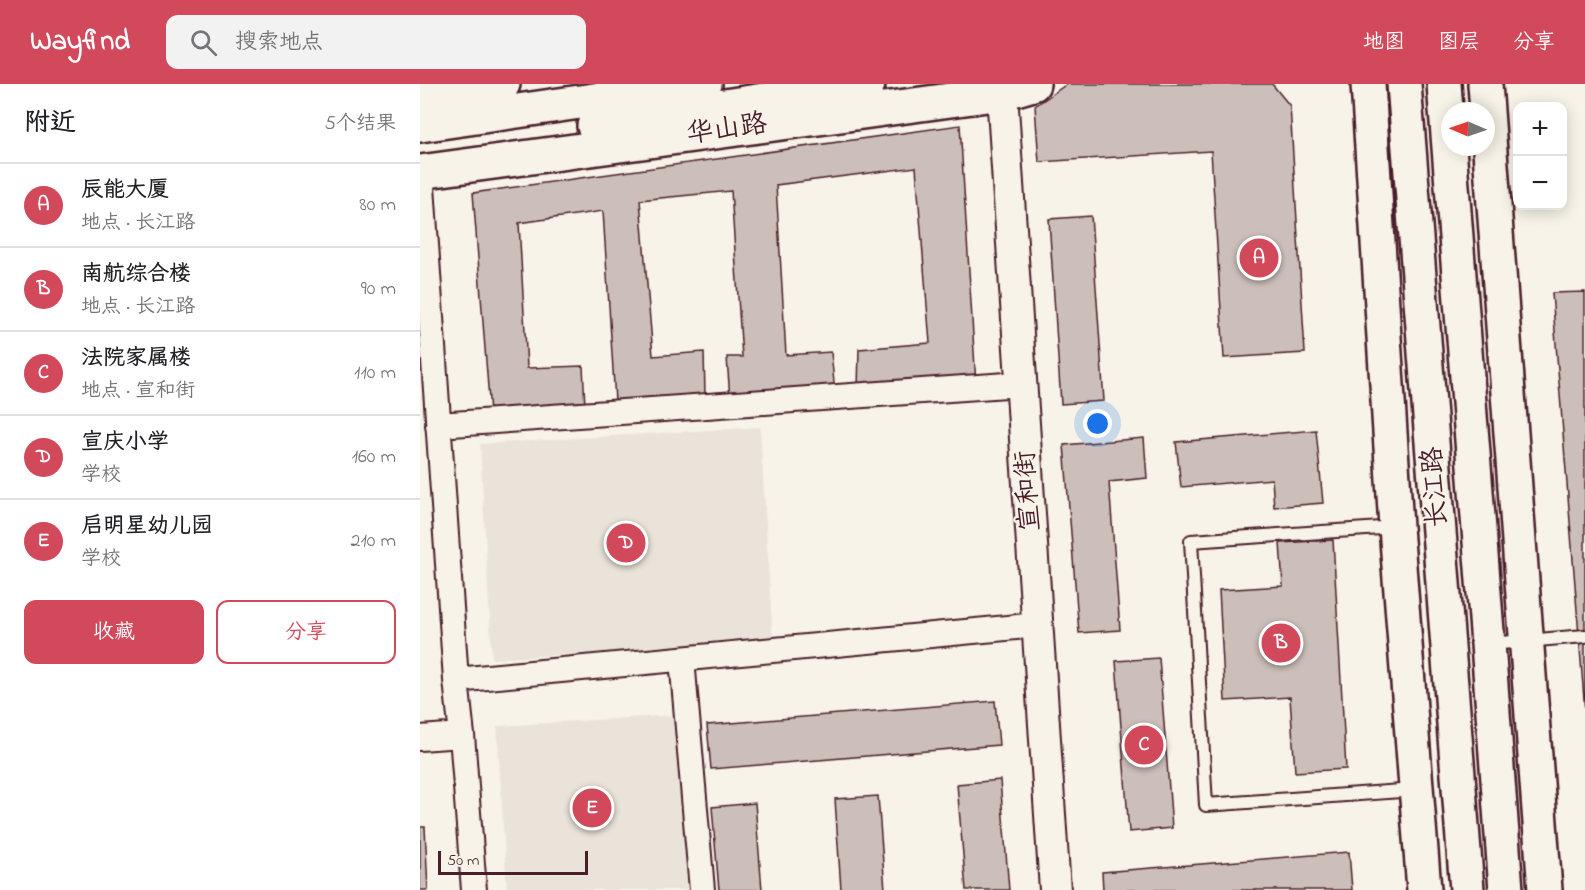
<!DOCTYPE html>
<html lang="zh">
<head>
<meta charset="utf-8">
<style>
  body { margin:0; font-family:"Indie Flower","LXGW WenKai TC",sans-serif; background:#f2f2f2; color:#202124 }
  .controls { position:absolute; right:18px; top:18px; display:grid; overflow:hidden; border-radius:12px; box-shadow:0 3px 15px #0003 }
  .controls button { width:54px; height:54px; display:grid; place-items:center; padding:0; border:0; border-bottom:2px solid #e0e0e0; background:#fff; color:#202124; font:30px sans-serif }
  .compass { position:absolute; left:1021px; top:18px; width:54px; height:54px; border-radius:50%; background:#fff; box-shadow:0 3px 15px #0003; rotate:272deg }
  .scale { position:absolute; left:18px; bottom:15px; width:150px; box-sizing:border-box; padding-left:6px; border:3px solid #4a1f2b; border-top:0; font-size:16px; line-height:21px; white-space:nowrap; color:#4a1f2b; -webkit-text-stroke:4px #f7f3e8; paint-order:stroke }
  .you { position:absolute; left:678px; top:340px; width:21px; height:21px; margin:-15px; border:4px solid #fff; border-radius:50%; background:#1a73e8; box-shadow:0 0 0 9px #1a73e833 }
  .badge { display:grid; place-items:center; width:39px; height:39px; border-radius:50%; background:#d1495b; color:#fff; font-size:20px; font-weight:700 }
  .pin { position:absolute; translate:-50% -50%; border:3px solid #fff; box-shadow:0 2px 6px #0006 }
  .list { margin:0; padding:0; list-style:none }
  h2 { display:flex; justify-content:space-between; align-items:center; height:78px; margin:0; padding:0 24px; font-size:26px }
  h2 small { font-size:20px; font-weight:400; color:#757577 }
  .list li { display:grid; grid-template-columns:39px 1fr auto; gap:18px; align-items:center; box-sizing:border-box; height:84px; padding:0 24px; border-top:2px solid #e0e0e0 }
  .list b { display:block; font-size:22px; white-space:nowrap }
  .list p { margin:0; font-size:20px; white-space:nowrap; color:#757577 }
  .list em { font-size:20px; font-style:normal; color:#757577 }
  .actions { display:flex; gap:12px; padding:18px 24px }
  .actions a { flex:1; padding:14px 0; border:2px solid #d1495b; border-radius:12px; text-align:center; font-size:21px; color:#d1495b }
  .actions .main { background:#d1495b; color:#fff }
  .icon { flex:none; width:33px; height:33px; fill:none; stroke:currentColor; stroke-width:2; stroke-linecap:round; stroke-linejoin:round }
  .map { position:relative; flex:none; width:1165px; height:806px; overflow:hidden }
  header { display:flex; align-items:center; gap:36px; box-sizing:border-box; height:84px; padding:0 30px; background:#d1495b; color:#fff }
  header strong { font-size:28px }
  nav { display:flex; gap:33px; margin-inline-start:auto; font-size:21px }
  .search { width:420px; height:54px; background:#f2f2f2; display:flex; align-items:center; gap:15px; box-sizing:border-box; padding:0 21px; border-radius:12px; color:#757577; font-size:22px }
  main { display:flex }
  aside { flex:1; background:#fff }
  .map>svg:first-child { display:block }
  .built { fill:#eae3da }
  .building { fill:#ccbfb9; stroke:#4a1f2b; stroke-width:1.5 }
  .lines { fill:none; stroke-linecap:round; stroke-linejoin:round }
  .service-casing { stroke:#4a1f2b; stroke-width:16 }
  .minor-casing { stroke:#4a1f2b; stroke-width:28 }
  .tertiary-casing { stroke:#4a1f2b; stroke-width:34 }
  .secondary-casing { stroke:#4a1f2b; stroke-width:38 }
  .primary-casing { stroke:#4a1f2b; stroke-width:38 }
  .service { stroke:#f7f3e8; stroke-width:12 }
  .minor { stroke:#f7f3e8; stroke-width:24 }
  .tertiary { stroke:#f7f3e8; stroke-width:30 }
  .secondary { stroke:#f7f3e8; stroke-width:33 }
  .primary { stroke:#f7f3e8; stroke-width:33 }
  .labels { text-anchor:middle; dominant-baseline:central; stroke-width:4.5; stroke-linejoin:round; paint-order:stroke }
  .street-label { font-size:27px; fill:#4a1f2b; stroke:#f7f3e8 }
</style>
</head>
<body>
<header>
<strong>Wayfind</strong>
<div class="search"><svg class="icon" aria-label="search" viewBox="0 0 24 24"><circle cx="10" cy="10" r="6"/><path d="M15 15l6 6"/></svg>搜索地点</div>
<nav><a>地图</a><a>图层</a><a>分享</a></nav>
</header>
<main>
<aside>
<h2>附近<small>5个结果</small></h2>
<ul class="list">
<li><span class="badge">A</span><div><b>辰能大厦</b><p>地点 · 长江路</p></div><em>80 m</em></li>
<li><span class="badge">B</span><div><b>南航综合楼</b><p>地点 · 长江路</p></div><em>90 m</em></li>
<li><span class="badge">C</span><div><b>法院家属楼</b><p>地点 · 宣和街</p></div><em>110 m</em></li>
<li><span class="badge">D</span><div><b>宣庆小学</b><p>学校</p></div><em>160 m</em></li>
<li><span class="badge">E</span><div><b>启明星幼儿园</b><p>学校</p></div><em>210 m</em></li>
</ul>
<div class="actions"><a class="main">收藏</a><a>分享</a></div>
</aside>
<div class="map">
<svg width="1165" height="806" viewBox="0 0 1165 806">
  <rect width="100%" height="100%" fill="#f7f3e8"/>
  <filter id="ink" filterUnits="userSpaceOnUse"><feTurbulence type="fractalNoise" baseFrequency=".0167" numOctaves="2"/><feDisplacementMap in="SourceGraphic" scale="12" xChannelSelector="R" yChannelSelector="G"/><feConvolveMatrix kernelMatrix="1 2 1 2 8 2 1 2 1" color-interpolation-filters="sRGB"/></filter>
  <g filter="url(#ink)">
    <path class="built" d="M 340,343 L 353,558 L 72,575 L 60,360 Z
      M 256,631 L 267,806 L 87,806 L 77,642 Z"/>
    <path class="building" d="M 647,0 L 852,0 L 870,22 L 885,269 L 804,274 L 791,67 L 619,78 L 615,22 Z
      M 540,41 L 556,300 L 438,305 L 439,265 L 510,259 L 496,83 L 356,101 L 366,271 L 411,268 L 415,309 L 310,315 L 307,273 L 322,273 L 311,107 L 220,116 L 233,272 L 284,268 L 285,312 L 195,317 L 183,127 L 99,139 L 107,284 L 163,282 L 165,323 L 70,329 L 53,109 Z
      M 671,132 L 684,317 L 641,320 L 629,135 Z
      M 1165,208 L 1165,628 L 1132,209 Z
      M 896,346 L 903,419 L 854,423 L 852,395 L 761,403 L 756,358 Z
      M 724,354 L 727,394 L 689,398 L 700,546 L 659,549 L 644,361 Z
      M 913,456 L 926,685 L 875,688 L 870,613 L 805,617 L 799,506 L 863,502 L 860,459 Z
      M 739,574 L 752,744 L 709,748 L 696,577 Z
      M 575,617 L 579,661 L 291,685 L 287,641 Z
      M 580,696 L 589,806 L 546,806 L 537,700 Z
      M 458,712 L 465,806 L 421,806 L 415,715 Z
      M 335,719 L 342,806 L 299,806 L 292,723 Z
      M 0,743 L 5,743 L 8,806 L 0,806 Z
      M 929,768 L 932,806 L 683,806 L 682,788 Z"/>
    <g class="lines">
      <g class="service-casing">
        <path id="service" d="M 976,443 L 771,457 L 786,721 L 995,706
          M 1069,560 L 1165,552"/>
      </g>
      <g class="minor-casing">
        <path id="minor" d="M 1,88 L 36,596 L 42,651 L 54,806
          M 18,341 L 601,300
          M 262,575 L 282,806
          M 36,596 L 618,541
          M 0,654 L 42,651"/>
      </g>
      <g class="tertiary-casing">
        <path id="tertiary" d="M 582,9 L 635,806"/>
      </g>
      <g class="secondary-casing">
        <path id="secondary" d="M 0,12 L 83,0
          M 0,41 L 285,0
          M 174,42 L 448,0
          M 0,88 L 582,9 L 613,0"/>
      </g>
      <g class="primary-casing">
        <path id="primary" d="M 948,0 L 976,443 L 1004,806
          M 984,0 L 1047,806
          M 1024,0 L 1068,560 L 1086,806
          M 1065,0 L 1125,806"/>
      </g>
      <use href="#service" class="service"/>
      <use href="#minor" class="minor"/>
      <use href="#tertiary" class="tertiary"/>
      <use href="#secondary" class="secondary"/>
      <use href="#primary" class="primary"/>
    </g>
  </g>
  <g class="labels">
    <g class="street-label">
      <text transform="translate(307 46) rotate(-8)">华山路</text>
      <text transform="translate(1016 403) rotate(-94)">长江路</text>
      <text transform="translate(609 407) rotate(-94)">宣和街</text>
    </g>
  </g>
</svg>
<div class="controls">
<button>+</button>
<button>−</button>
</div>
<svg class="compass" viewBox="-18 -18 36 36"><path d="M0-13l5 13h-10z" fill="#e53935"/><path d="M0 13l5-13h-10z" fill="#757577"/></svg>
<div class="scale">50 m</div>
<div class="you"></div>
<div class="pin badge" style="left:839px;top:174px">A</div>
<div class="pin badge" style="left:861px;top:559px">B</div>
<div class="pin badge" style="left:724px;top:661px">C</div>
<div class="pin badge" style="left:206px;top:459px">D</div>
<div class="pin badge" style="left:172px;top:724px">E</div>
</div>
</main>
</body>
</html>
